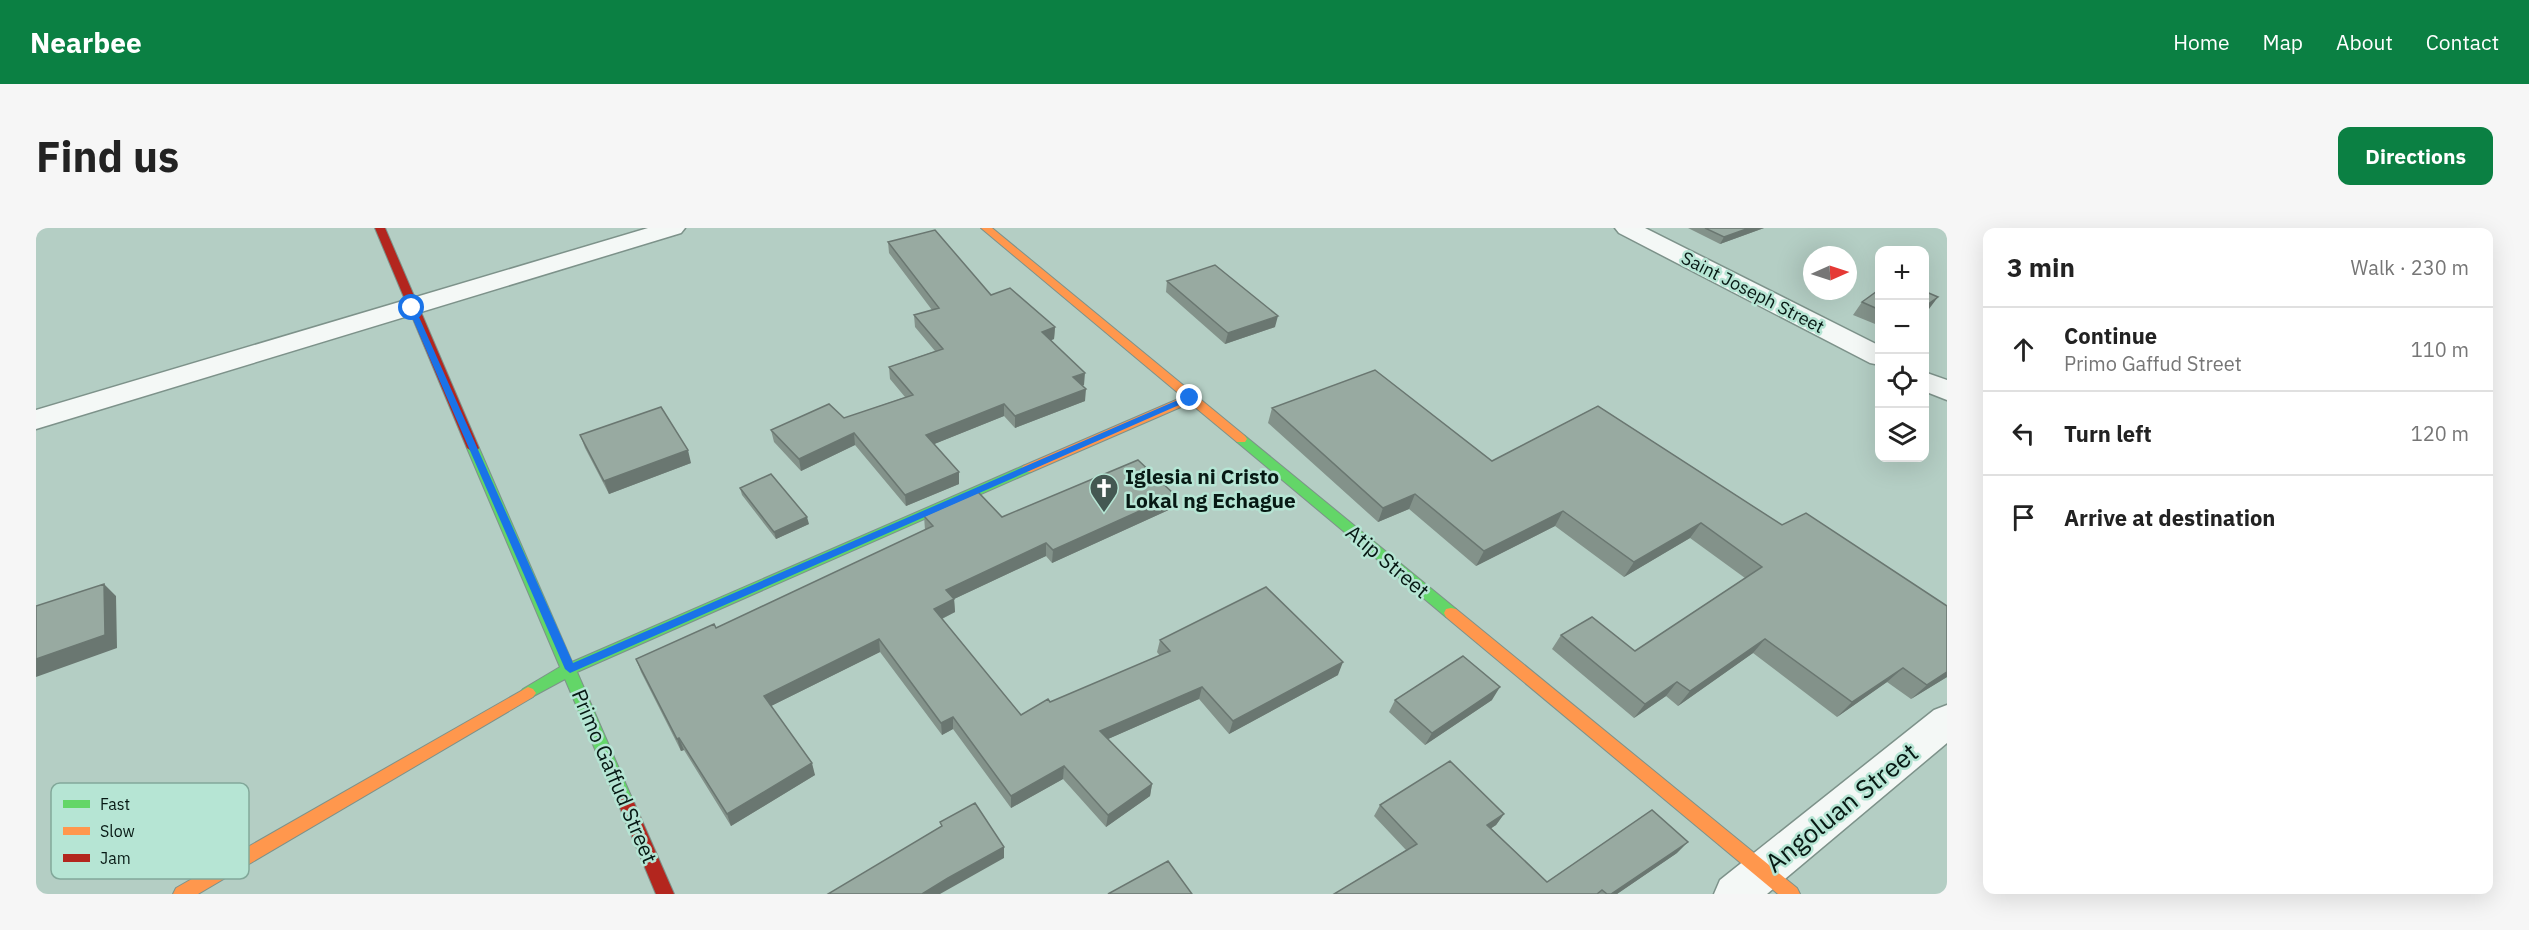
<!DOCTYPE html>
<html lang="en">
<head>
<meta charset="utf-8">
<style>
  body { margin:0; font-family:"IBM Plex Sans",sans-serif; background:#f6f6f6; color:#222 }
  .controls { position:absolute; right:18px; top:18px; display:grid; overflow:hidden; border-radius:12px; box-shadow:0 6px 24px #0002 }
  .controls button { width:54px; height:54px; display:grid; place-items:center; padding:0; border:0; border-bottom:2px solid #e0e0e0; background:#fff; color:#222; font:30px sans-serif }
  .compass { position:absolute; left:1767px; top:18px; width:54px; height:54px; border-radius:50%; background:#fff; box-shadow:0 6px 24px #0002; rotate:87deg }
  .stop { position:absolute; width:18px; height:18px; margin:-14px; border:4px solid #1a73e8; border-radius:50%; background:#fff }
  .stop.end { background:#1a73e8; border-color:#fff; box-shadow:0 2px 6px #0008 }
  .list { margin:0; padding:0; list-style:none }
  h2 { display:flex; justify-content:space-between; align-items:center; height:78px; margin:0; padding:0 24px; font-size:26px }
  h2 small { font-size:20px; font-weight:400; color:#767676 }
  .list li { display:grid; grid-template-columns:39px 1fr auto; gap:18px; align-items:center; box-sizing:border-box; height:84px; padding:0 24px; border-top:2px solid #e0e0e0 }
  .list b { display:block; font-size:22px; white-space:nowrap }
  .list p { margin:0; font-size:20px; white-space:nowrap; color:#767676 }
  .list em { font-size:20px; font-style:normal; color:#767676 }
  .icon { flex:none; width:33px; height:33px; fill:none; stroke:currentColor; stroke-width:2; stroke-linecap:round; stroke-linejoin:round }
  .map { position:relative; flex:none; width:1911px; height:666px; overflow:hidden; border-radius:12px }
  header { display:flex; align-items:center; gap:36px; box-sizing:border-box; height:84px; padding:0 30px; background:#0b8043; color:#fff }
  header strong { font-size:28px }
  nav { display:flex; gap:33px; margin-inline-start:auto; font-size:21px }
  .intro { display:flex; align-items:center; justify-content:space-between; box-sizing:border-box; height:144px; padding:0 36px }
  h1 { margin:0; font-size:42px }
  .button { padding:15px 27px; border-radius:12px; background:#0b8043; color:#fff; font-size:21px; font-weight:700 }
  main { display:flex; gap:36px; padding:0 36px }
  aside { flex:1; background:#fff; border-radius:12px; box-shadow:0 6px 24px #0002 }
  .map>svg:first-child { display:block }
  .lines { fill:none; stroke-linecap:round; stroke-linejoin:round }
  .street-casing { stroke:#7d928a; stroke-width:3 }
  .fast-casing { stroke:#7d928a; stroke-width:2 }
  .slow-casing { stroke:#7d928a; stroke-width:2 }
  .jam-casing { stroke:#7d928a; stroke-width:2 }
  .street { fill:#f4f8f6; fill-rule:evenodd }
  .fast { fill:#63d668; fill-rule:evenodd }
  .slow { fill:#ff974d; fill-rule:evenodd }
  .jam { fill:#b3261e; fill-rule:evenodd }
  .wall { fill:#83928a }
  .shaded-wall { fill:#6a7771 }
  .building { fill:#98aaa1; stroke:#6a7771; stroke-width:1.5 }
  .route { fill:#1a73e8 }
  .labels { text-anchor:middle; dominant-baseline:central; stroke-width:5; stroke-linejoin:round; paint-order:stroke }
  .far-street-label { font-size:18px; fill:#071914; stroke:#b6e5d4 }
  .poi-label { font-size:21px; font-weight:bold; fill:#071914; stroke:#b6e5d4; text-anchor:start }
  .street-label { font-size:21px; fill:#071914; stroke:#b6e5d4 }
  .near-street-label { font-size:26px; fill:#071914; stroke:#b6e5d4 }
  .key { fill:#b6e5d4; stroke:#82a89a; stroke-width:1.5 }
  .key-label { font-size:16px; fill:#071914 }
</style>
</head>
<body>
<header>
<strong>Nearbee</strong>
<nav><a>Home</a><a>Map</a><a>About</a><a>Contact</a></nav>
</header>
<div class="intro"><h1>Find us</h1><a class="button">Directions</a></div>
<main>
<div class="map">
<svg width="1911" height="666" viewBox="0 0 1911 666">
  <rect width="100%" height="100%" fill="#b4cec4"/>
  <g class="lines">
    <g class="street-casing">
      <path id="street" d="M 612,0 L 649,0 L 645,5 L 0,201 L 0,182 Z
        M 1579,0 L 1609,0 L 1844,118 L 1844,137 L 1834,135 L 1583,5 Z
        M 1888,144 L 1911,152 L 1911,172 L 1888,163 Z
        M 1911,477 L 1911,515 L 1731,666 L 1678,666 L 1684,652 L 1898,482 Z"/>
    </g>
    <g class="fast-casing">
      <path id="fast" d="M 1205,207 L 1209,208 L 1420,381 L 1422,385 L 1420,389 L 1410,389 L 1201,214 L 1199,211 Z
        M 437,216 L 443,220 L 536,434 L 987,238 L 991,237 L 997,241 L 995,244 L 541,444 L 598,575 L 596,580 L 590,582 L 584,580 L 582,575 L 529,451 L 492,471 L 487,469 L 484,465 L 487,461 L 524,439 L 431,220 Z"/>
    </g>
    <g class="slow-casing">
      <path id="slow" d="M 945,0 L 956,0 L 1209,208 L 1211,211 L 1209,214 L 1201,214 L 1154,175 L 995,244 L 987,244 L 985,241 L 987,238 L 1147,169 Z
        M 1415,380 L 1420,381 L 1761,660 L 1764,666 L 1742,666 L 1410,389 L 1408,385 L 1410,381 Z
        M 492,459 L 497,461 L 500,465 L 497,469 L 162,666 L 137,666 L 140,660 Z"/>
    </g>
    <g class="jam-casing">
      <path id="jam" d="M 339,0 L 349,0 L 443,220 L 441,223 L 437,224 L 431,220 Z
        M 590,568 L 596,570 L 638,666 L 620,666 L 582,575 L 584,570 Z"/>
    </g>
    <use href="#street" class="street"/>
    <use href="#fast" class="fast"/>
    <use href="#slow" class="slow"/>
    <use href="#jam" class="jam"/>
  </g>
  <path class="wall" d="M 1652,0 L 1728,0 L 1684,16 Z
    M 852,14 L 1019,99 L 1018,111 L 1015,112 L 1048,157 L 1046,158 L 1049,173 L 979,200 L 968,188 L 898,216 L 923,244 L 923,256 L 870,278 L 819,217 L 765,243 L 738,214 L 735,202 L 808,190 L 869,169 L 854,151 L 853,139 L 899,123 L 879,99 L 878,87 L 896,82 L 853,25 Z
    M 1131,53 L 1239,99 L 1189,116 L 1130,64 Z
    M 1844,61 L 1844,98 L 1817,87 L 1826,74 Z
    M 1562,178 L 1911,449 L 1875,471 L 1851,454 L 1801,489 L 1717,425 L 1642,478 L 1630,468 L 1598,490 L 1516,421 L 1525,407 L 1599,423 L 1709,350 L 1654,310 L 1588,349 L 1519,298 L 1440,338 L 1373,281 L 1342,294 L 1232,195 L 1236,180 L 1456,233 Z
    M 544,207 L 655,235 L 573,266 L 549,220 Z
    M 704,260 L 773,296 L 740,311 L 706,267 Z
    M 1139,267 L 1137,280 L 1016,335 L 1010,328 L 918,371 L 919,384 L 906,391 L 985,487 L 1124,428 L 1121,424 L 1124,412 L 1302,447 L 1193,506 L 1163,471 L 1072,511 L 1116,556 L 1114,568 L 1070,599 L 1027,551 L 975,580 L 917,501 L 906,507 L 844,424 L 735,478 L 779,547 L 695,598 L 648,522 L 645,523 L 605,444 L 600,431 L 680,400 L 889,302 L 888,288 L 966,289 Z
    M 1359,472 L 1456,472 L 1389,517 L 1353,484 Z
    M 1344,577 L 1468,586 L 1460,597 L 1455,600 L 1511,654 L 1641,625 L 1581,666 L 1298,666 L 1370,622 L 1338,588 Z"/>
  <path class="shaded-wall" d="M 1713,0 L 1728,0 L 1684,16 L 1688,9 Z
    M 1902,69 L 1893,81 L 1888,84 L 1888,79 Z
    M 1242,88 L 1239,99 L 1189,116 L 1192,105 Z
    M 1019,99 L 1018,111 L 1005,116 L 1006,104 Z
    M 1049,145 L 1048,157 L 1037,161 L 1037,149 Z
    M 1050,161 L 1049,173 L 979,200 L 979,188 Z
    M 968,176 L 968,188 L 891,219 L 890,207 Z
    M 818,205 L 819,217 L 765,243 L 763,231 Z
    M 652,222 L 655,235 L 573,266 L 568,253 Z
    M 923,244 L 923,256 L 870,278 L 869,267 Z
    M 1379,266 L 1373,281 L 1342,294 L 1347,280 Z
    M 1139,267 L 1137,280 L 1016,335 L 1017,322 Z
    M 1527,283 L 1519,298 L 1440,338 L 1448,323 Z
    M 771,289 L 773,296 L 740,311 L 738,304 Z
    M 1665,295 L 1654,310 L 1588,349 L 1598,334 Z
    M 1010,315 L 1010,328 L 918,371 L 919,384 L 899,394 L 898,381 L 910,362 Z
    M 68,356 L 80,368 L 81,420 L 0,449 L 0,431 Z
    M 843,411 L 844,424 L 731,480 L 728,468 Z
    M 1729,411 L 1717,425 L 1642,478 L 1654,463 Z
    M 1307,434 L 1302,447 L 1193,506 L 1197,493 Z
    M 1867,440 L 1851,454 L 1801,489 L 1816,474 Z
    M 1911,444 L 1911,449 L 1875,471 L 1891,457 Z
    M 1641,454 L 1630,468 L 1598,490 L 1609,476 Z
    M 1166,459 L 1163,471 L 1063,515 L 1064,503 Z
    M 1464,459 L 1456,472 L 1389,517 L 1396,505 Z
    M 917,489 L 917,501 L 906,507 L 905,495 Z
    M 643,510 L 648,522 L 645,523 L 641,511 Z
    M 776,535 L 779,547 L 695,598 L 691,586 Z
    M 1028,538 L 1027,551 L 975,580 L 975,568 Z
    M 1116,556 L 1114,568 L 1070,599 L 1072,587 Z
    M 1468,586 L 1460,597 L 1444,608 L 1451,597 Z
    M 1652,614 L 1641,625 L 1581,666 L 1575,666 Z
    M 968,619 L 968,630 L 904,666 L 886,666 L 912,650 Z"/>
  <path class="building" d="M 1669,0 L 1713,0 L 1688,9 Z
    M 899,2 L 955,67 L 974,60 L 1019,99 L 1006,104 L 1049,145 L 1037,149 L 1050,161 L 979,188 L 968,176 L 890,207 L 923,244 L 869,267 L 818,205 L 763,231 L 735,202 L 793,176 L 808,190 L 877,167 L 853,139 L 907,121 L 878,87 L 903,80 L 852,14 Z
    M 1179,37 L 1242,88 L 1192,105 L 1131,53 Z
    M 1844,61 L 1844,82 L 1826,74 Z
    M 1888,63 L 1902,69 L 1888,79 Z
    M 1339,142 L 1456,233 L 1562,178 L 1746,297 L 1770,285 L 1911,378 L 1911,444 L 1891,457 L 1867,440 L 1816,474 L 1729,411 L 1654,463 L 1641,454 L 1609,476 L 1525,407 L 1556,389 L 1599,423 L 1726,339 L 1665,295 L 1598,334 L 1527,283 L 1448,323 L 1379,266 L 1347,280 L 1236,180 Z
    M 625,179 L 652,222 L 568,253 L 544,207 Z
    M 1102,232 L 1139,267 L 1017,322 L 1010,315 L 910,362 L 918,371 L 898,381 L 985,487 L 1012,471 L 1014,474 L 1134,423 L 1124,412 L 1230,359 L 1307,434 L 1197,493 L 1166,459 L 1064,503 L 1116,556 L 1072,587 L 1028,538 L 975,568 L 917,489 L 905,495 L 843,411 L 728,468 L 776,535 L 691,586 L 643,510 L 641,511 L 600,431 L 678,396 L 680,400 L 897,298 L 888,288 L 942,264 L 966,289 Z
    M 735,246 L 771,289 L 738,304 L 704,260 Z
    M 68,356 L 69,407 L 0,431 L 0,378 Z
    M 1427,428 L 1464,459 L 1396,505 L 1359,472 Z
    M 1414,533 L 1468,586 L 1451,597 L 1511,654 L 1616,582 L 1652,614 L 1575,666 L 1571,666 L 1566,662 L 1561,666 L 1298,666 L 1381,616 L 1344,577 Z
    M 939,575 L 968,619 L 912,650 L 886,666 L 792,666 L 906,598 L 904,594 Z
    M 1132,633 L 1156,666 L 1072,666 Z"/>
  <path class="route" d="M 376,78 L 379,80 L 537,435 L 1151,168 L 1159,170 L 534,445 L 529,441 L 372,80 Z"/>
  <defs>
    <g id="church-pin" transform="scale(1.5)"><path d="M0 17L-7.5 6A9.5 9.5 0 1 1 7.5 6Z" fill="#445852" stroke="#b6e5d4"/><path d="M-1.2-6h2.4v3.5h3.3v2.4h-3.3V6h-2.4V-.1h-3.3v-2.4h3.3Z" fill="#fff"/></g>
  </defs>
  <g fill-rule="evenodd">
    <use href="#church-pin" x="1068" y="260"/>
  </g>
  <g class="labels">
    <g class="far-street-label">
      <text transform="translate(1717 64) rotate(27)">Saint Joseph Street</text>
    </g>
    <g class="poi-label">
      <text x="1089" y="248">Iglesia ni Cristo<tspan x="1089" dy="24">Lokal ng Echague</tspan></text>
    </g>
    <g class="street-label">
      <text transform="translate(1352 333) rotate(40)">Atip Street</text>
      <text transform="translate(579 548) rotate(67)">Primo Gaffud Street</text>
    </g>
    <g class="near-street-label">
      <text transform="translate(1805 579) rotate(-39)">Angoluan Street</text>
    </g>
  </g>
  <rect x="15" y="555" width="198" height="96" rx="9" class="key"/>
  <rect x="27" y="572" width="27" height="8" fill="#63d668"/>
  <rect x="27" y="599" width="27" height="8" fill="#ff974d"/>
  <rect x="27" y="626" width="27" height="8" fill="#b3261e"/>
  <g class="key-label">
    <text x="64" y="582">Fast</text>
    <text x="64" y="609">Slow</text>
    <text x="64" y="636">Jam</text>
  </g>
</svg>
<div class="controls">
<button>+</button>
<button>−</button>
<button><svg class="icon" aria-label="locate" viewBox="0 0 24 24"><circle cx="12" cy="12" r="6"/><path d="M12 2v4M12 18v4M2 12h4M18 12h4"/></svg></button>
<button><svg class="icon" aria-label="layers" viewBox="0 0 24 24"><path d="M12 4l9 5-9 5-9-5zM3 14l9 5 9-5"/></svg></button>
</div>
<svg class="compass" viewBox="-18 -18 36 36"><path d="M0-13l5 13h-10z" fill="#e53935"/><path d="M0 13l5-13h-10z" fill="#767676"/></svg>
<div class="stop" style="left:376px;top:80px"></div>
<div class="stop end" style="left:1154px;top:170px"></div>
</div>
<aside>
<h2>3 min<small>Walk · 230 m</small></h2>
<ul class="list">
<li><svg class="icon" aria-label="ahead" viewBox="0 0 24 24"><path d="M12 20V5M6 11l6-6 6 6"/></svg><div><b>Continue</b><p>Primo Gaffud Street</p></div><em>110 m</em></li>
<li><svg class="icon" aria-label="left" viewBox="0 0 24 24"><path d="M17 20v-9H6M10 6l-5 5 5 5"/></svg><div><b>Turn left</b></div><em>120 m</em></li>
<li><svg class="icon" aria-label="arrive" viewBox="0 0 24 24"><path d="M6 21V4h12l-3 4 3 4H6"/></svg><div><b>Arrive at destination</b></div></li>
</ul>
</aside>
</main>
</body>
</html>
